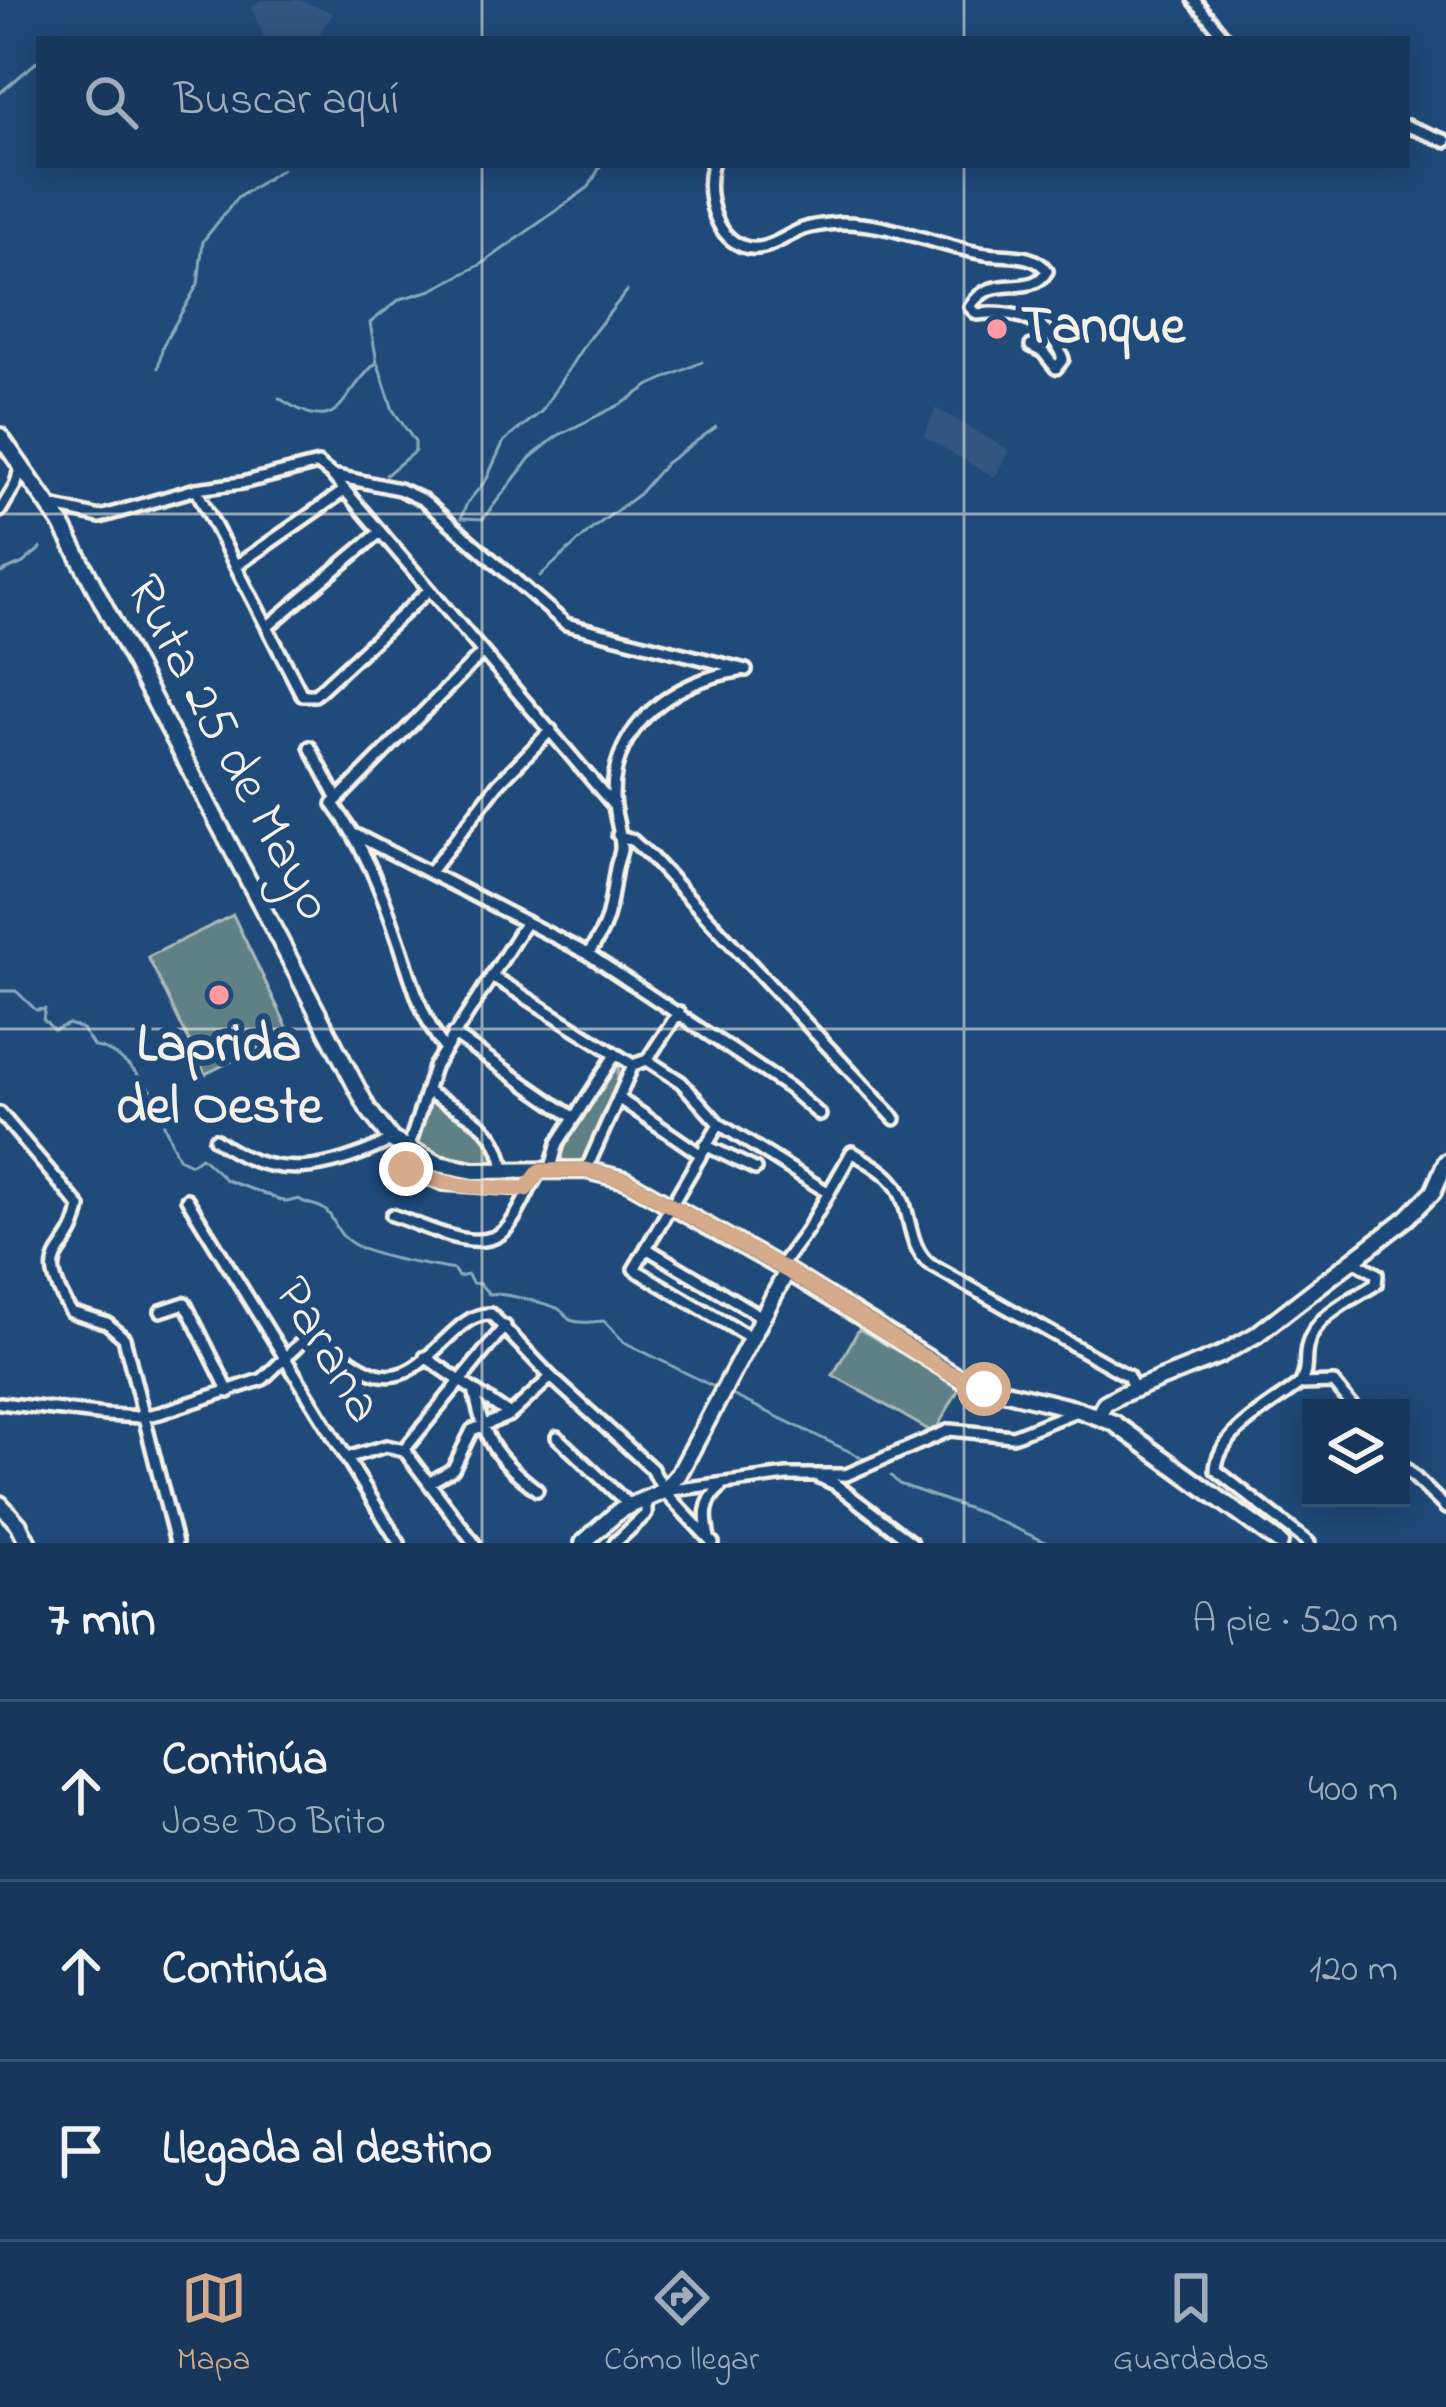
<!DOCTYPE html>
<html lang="es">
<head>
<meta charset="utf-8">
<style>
  body { margin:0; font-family:"Indie Flower",sans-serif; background:#244365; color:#f1f3f6 }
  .controls { position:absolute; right:36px; bottom:36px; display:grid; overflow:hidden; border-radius:0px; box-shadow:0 6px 30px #0003 }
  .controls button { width:108px; height:108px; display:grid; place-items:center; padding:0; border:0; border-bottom:3px solid #365272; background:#17385c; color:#f1f3f6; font:60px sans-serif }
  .stop { position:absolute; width:36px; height:36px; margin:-27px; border:9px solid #d6ab8b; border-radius:50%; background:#fff }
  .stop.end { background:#d6ab8b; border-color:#fff; box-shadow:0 3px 12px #0008 }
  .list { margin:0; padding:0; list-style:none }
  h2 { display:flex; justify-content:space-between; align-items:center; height:156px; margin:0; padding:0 48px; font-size:51px }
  h2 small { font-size:39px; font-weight:400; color:#9eacbb }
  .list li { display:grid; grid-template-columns:78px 1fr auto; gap:36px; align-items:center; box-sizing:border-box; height:180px; padding:0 48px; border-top:3px solid #365272 }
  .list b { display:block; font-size:45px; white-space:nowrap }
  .list p { margin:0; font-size:39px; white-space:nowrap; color:#9eacbb }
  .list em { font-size:39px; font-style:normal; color:#9eacbb }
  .icon { flex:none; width:66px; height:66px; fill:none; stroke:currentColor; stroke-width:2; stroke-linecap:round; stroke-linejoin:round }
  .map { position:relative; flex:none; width:1446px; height:1543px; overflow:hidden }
  .search { position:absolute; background:#17385c; box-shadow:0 6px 30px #0003; left:36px; right:36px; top:36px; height:132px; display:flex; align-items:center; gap:30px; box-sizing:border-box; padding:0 42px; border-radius:0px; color:#9eacbb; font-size:45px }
  .sheet { height:696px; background:#17385c }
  nav { display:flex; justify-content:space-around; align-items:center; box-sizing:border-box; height:168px; border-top:3px solid #365272; background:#17385c; font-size:33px; color:#9eacbb }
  nav a { display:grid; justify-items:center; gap:6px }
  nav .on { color:#d6ab8b }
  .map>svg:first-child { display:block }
  .built { fill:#325481 }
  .green { fill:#5f8186; stroke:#aab9b7; stroke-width:3 }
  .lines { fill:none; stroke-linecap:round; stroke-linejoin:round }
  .stream { stroke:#89aaba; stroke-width:3 }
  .street-casing { stroke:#f4f1e8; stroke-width:18 }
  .secondary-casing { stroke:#f4f1e8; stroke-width:22 }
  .street { stroke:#1f4a7a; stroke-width:9 }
  .secondary { stroke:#1f4a7a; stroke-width:14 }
  .route { stroke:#d6ab8b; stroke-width:15 }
  .grid { fill:none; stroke:#f4f1e8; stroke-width:3; stroke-opacity:0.55 }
  .poi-dot { fill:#ff9aa2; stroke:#1f4a7a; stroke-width:4.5 }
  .labels { text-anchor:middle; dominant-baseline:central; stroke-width:12; stroke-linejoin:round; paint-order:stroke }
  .poi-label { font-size:54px; font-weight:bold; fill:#f4f1e8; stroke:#1f4a7a; text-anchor:start }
  .street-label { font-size:54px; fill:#f4f1e8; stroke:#1f4a7a }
</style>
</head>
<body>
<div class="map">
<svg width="1446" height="1543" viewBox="0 0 1446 1543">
  <rect width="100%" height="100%" fill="#1f4a7a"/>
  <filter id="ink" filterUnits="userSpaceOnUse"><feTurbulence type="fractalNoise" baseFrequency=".00833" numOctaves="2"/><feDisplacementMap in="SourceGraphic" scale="24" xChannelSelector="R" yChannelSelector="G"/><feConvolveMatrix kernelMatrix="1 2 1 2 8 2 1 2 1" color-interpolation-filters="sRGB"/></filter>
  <g filter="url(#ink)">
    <path class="built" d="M 260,0 L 301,0 L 333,13 L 316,39 L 265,39 L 251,8 Z
      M 936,408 L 1009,450 L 995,478 L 923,436 Z"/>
    <path class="green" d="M 233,915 L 290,1033 L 205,1074 L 148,957 Z
      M 619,1064 L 616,1094 L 586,1164 L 555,1167 L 562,1145 L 611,1070 Z
      M 424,1095 L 487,1133 L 501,1164 L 459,1164 L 412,1148 Z
      M 859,1329 L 960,1387 L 934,1433 L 833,1375 Z"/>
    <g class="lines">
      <path class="stream" d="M 0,93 L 39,60
        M 627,291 L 586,342 L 541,412 L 504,441 L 486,480 L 467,503 L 461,518 L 483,519 L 530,458 L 557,436 L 625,402 L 650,385 L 702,362
        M 378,364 L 393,410 L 415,442 L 415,451 L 386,475
        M 158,368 L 163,345 L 198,284 L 203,241 L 237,198 L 282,169
        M 279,398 C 343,440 337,397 377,362 L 370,323 L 400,299 L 432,290 L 482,264 L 589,187 L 601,165
        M 0,573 L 23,563 L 41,548
        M 540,576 L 592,529 L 639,494 L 666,463 L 716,427
        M 0,991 L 16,991 L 36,1010 L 45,1009 L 43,1019 L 54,1030 L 69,1024 L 82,1029 L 94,1047 C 118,1048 153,1088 163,1109 L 161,1117 L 178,1158 L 191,1164 L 201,1157 L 226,1180 L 287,1202 L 299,1199 C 308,1206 316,1203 325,1210 C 333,1216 335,1227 342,1235 C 364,1259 423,1263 454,1270 L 458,1277 L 468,1275 L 472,1283 L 480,1284 L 489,1294 C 500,1292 545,1303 557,1308 C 563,1311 567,1318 573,1321 C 583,1324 594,1321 604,1321 L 624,1342 L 714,1387
        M 732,1395 L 863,1458
        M 891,1476 L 899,1484 L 981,1513 L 1048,1543"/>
      <g class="street-casing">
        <path id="street" d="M 1194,0 L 1226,39
          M 1407,126 L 1446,141
          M 712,165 C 705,192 713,234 742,246 C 764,255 784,236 803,229 C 815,225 828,224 840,223 C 892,222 937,247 986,254 C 1007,257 1034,252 1047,271 C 1030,300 992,270 970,307 L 977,314 C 1014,310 1050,319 1063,359 L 1056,368 L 1043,352 L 1031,346
          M 332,475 L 399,489 L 423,500 L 566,624 L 746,670
          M 196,489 L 302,695 L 315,695 L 429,590
          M 51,506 L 100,517 L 196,489 L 242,483 L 318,464 L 332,475 L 614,806
          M 0,511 L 16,484 L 21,464
          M 236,566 L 344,491
          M 267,627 L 379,533
          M 310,747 L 337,798
          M 356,835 L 588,954 L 789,1088 L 820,1115
          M 618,835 L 632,840 L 652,858 L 895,1119
          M 430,872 L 498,784 L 551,730
          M 526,922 L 434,1067 L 404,1162 L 406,1169 L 443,1184 L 526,1189
          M 588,954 C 612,921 609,905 616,868 C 617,862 620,856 621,850 C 622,832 613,813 613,795 C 613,725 675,680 739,671
          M 492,976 L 633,1065 L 647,1060 L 681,1082 L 719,1124 L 829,1193
          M 453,1034 L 574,1118
          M 444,1048 C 420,1014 412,981 399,942 C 383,894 364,845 333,804 L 483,652
          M 647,1060 L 679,1012
          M 426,1091 C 464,1114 499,1123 504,1171
          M 618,1098 L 700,1154
          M 0,1113 L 80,1207 C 71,1261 31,1246 71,1312 L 107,1323 L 124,1338 L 176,1543
          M 719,1124 L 634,1269 L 751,1338
          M 215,1139 C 273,1184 330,1170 392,1140
          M 705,1145 L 755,1169
          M 586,1170 L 633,1065
          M 550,1171 L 558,1143 L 615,1055
          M 187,1199 L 399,1543
          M 392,1215 C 424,1225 481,1258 507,1228 C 521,1212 528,1188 540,1171
          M 646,1248 L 762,1317
          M 780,1267 L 808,1229 L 852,1152 C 866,1161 884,1170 893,1182 C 913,1207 905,1243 929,1264 L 1128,1376 L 1134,1389
          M 161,1311 L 185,1303 L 229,1392
          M 425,1357 L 510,1415
          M 1300,1384 L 1334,1383 L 1354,1408
          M 474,1390 C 485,1442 494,1457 537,1490
          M 0,1403 L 106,1415 L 141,1417 L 160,1413 L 263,1379 L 311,1333 C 331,1345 355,1367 377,1374 C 425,1388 451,1311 491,1314 L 551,1377 L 652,1469 L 664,1491 L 713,1543
          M 557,1437 L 629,1505
          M 404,1450 L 505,1326
          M 346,1458 L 386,1446 L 404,1450 L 474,1543
          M 1401,1464 L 1446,1508
          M 819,1477 L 835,1484 L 912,1543
          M 432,1481 L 453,1469 L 472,1430 L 510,1415 L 551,1377
          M 664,1491 L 787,1475 L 846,1475 L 950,1430 L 1013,1436 L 1079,1410
          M 709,1538 C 705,1518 703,1502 720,1488
          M 615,1543 L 646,1514 L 646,1499
          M 1309,1543 L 1216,1470 C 1217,1433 1273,1405 1300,1384 C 1308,1371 1304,1361 1307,1347 C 1314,1315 1350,1301 1376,1284 L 1377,1274 L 1354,1261"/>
      </g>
      <g class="secondary-casing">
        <path id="secondary" d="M 0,436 L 61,523 L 368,1109 L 392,1140 L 439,1164 L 474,1171 L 586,1170 L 625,1180 L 787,1271 L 966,1382 L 1079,1410 L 1114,1423 L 1280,1543
          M 1098,1416 L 1105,1403 L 1120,1395 L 1220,1355 L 1256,1335 L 1407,1218 L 1433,1192 L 1446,1162
          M 0,1504 L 19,1525 L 28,1543
          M 583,1543 L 620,1510 L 664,1491 L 679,1474 L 787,1271"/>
      </g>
      <use href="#street" class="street"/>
      <use href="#secondary" class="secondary"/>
    </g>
  </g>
  <g class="lines" filter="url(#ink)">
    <path class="route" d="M 406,1169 C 444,1188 484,1188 526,1189 L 540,1171 L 586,1170 L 625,1180 L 788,1271 L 946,1371 L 984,1389"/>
  </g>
  <path class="grid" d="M 482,0 L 482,39M 964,0 L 964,39M 482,165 L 482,1543M 964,165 L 964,1543M 0,514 L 1446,514M 0,1029 L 1446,1029"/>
  <g class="poi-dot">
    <circle cx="997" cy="329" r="12"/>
    <circle cx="219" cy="995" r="12"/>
  </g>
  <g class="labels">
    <g class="poi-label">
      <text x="1021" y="329">Tanque</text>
      <text x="219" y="1047" text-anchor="middle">Laprida<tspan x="219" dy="62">del Oeste</tspan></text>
    </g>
    <g class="street-label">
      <text transform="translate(227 749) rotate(62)">Ruta 25 de Mayo</text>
      <text transform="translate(326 1351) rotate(59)">Parana</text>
    </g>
  </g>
</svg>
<div class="controls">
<button><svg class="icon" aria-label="layers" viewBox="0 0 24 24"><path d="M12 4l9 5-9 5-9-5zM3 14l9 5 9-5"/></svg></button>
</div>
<div class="stop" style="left:984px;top:1389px"></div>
<div class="stop end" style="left:406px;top:1169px"></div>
<div class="search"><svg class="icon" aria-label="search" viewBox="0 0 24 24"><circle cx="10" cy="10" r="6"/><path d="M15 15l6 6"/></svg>Buscar aquí</div>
</div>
<section class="sheet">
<h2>7 min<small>A pie · 520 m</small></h2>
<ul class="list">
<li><svg class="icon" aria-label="ahead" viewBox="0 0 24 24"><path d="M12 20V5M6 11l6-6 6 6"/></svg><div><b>Continúa</b><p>Jose Do Brito</p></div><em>400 m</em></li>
<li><svg class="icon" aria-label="ahead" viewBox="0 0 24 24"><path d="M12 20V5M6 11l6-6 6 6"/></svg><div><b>Continúa</b></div><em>120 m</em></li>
<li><svg class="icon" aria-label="arrive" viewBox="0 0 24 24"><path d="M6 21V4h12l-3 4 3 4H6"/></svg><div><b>Llegada al destino</b></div></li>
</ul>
</section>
<nav>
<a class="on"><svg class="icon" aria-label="map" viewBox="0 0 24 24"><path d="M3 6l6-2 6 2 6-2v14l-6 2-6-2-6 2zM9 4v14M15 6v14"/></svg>Mapa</a>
<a><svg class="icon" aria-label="directions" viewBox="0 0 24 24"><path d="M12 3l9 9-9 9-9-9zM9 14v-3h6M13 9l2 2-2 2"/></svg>Cómo llegar</a>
<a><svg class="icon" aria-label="saved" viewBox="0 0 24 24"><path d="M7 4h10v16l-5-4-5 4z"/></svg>Guardados</a>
</nav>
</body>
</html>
